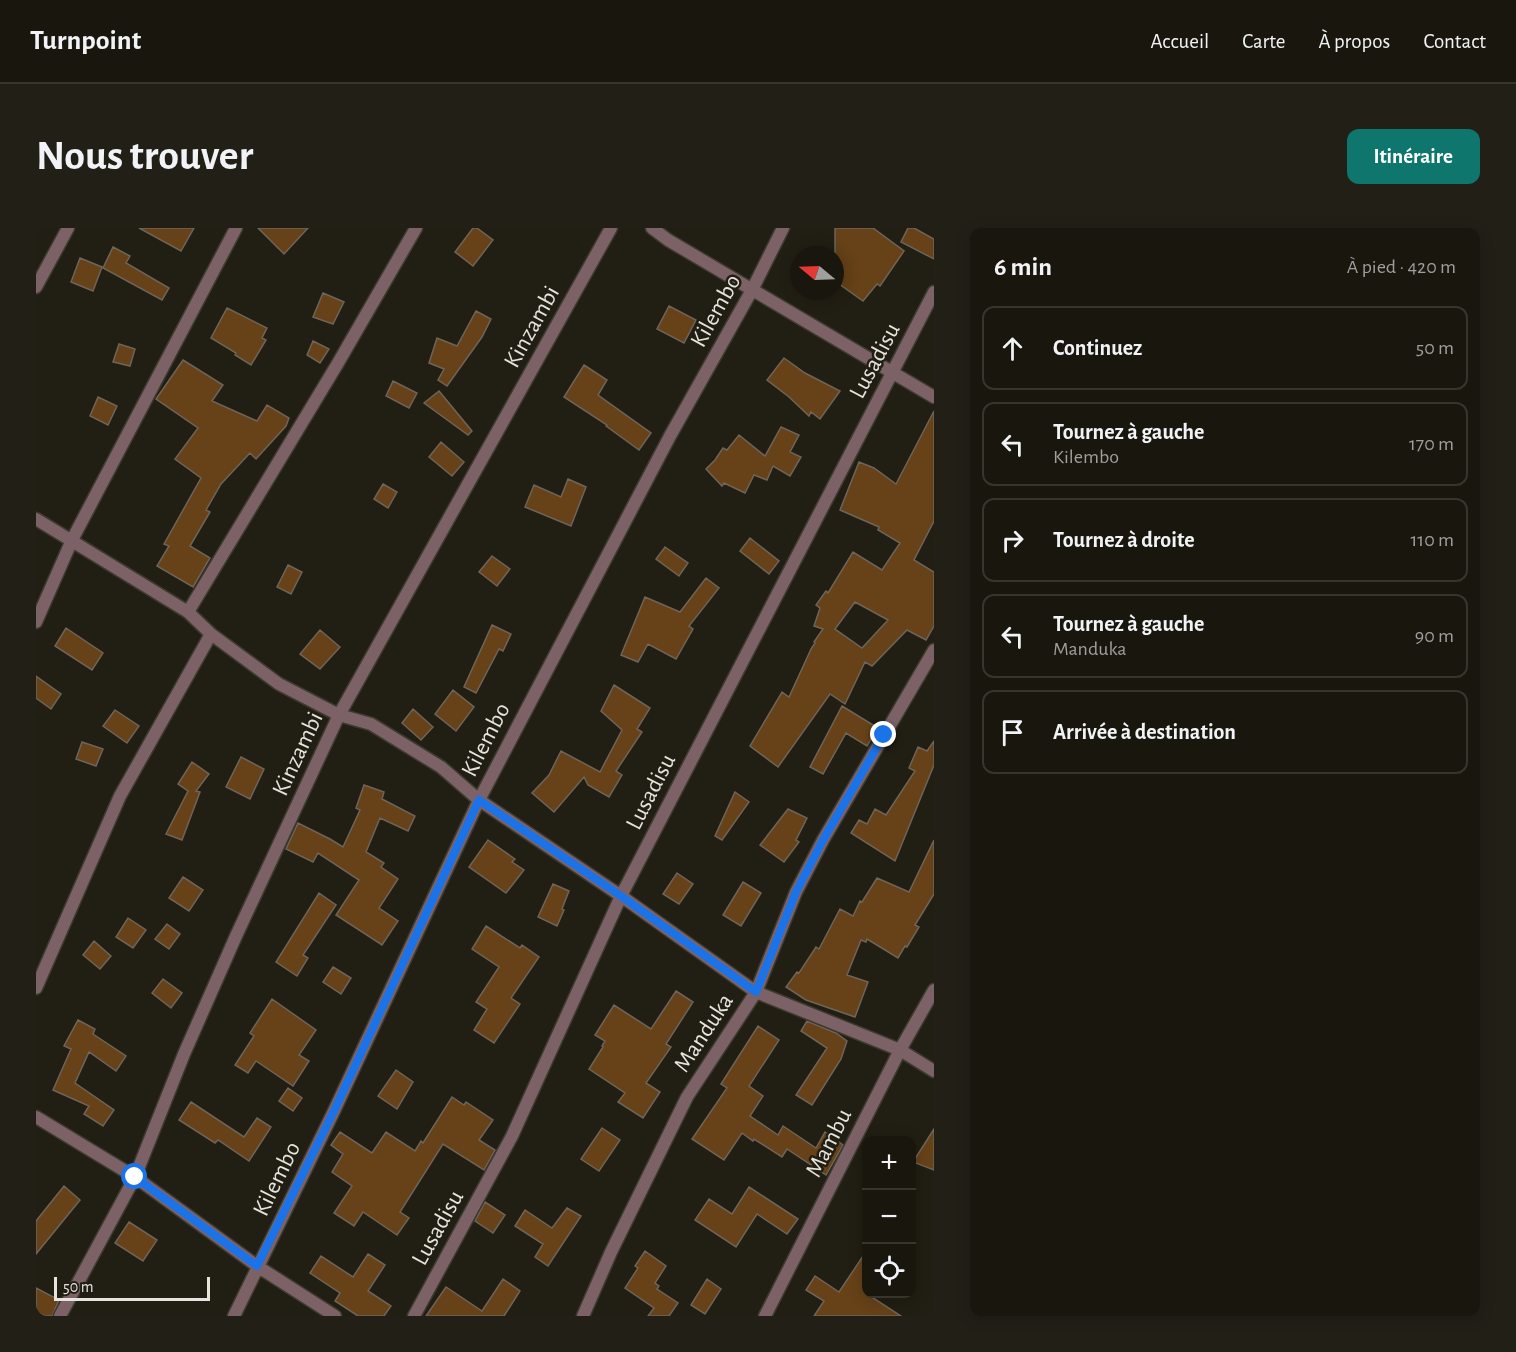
<!DOCTYPE html>
<html lang="fr">
<head>
<meta charset="utf-8">
<style>
  body { margin:0; font-family:"Alegreya Sans",sans-serif; background:#221f17; color:#f1f3f6 }
  .controls { position:absolute; right:18px; bottom:18px; display:grid; overflow:hidden; border-radius:12px; box-shadow:0 3px 15px #0003 }
  .controls button { width:54px; height:54px; display:grid; place-items:center; padding:0; border:0; border-bottom:2px solid #37352e; background:#19160e; color:#f1f3f6; font:30px sans-serif }
  .compass { position:absolute; left:754px; top:18px; width:54px; height:54px; border-radius:50%; background:#19160e; box-shadow:0 3px 15px #0003; rotate:289deg }
  .scale { position:absolute; left:18px; bottom:15px; width:156px; box-sizing:border-box; padding-left:6px; border:3px solid #e6e4dd; border-top:0; font-size:16px; line-height:21px; white-space:nowrap; color:#e6e4dd; -webkit-text-stroke:4px #211e13; paint-order:stroke }
  .stop { position:absolute; width:18px; height:18px; margin:-14px; border:4px solid #1a73e8; border-radius:50%; background:#fff }
  .stop.end { background:#1a73e8; border-color:#fff; box-shadow:0 2px 6px #0008 }
  .list { margin:0; padding:0; list-style:none }
  h2 { display:flex; justify-content:space-between; align-items:center; height:78px; margin:0; padding:0 24px; font-size:26px }
  h2 small { font-size:20px; font-weight:400; color:#9f9f9e }
  .list li { display:grid; grid-template-columns:39px 1fr auto; gap:18px; align-items:center; box-sizing:border-box; height:84px; margin:0 12px 12px; padding:0 12px; border:2px solid #37352e; border-radius:12px }
  .list b { display:block; font-size:22px; white-space:nowrap }
  .list p { margin:0; font-size:20px; white-space:nowrap; color:#9f9f9e }
  .list em { font-size:20px; font-style:normal; color:#9f9f9e }
  .icon { flex:none; width:33px; height:33px; fill:none; stroke:currentColor; stroke-width:2; stroke-linecap:round; stroke-linejoin:round }
  .map { position:relative; flex:none; width:898px; height:1088px; overflow:hidden; border-radius:12px }
  header { display:flex; align-items:center; gap:36px; box-sizing:border-box; height:84px; padding:0 30px; background:#19160e; border-bottom:2px solid #37352e }
  header strong { font-size:28px }
  nav { display:flex; gap:33px; margin-inline-start:auto; font-size:21px }
  .intro { display:flex; align-items:center; justify-content:space-between; box-sizing:border-box; height:144px; padding:0 36px }
  h1 { margin:0; font-size:42px }
  .button { padding:15px 27px; border-radius:12px; background:#0f766e; color:#fff; font-size:21px; font-weight:700 }
  main { display:flex; gap:36px; padding:0 36px }
  aside { flex:1; background:#19160e; border-radius:12px; box-shadow:0 3px 15px #0003 }
  .map>svg:first-child { display:block }
  .building { fill:#674218; stroke:#6e6459; stroke-width:1.5; fill-rule:evenodd }
  .lines { fill:none; stroke-linecap:round; stroke-linejoin:round }
  .street-casing { stroke:#3d3a2f; stroke-width:15 }
  .street { stroke:#7c6267; stroke-width:12 }
  .route { stroke:#1a73e8; stroke-width:8 }
  .labels { text-anchor:middle; dominant-baseline:central; stroke-width:5; stroke-linejoin:round; paint-order:stroke }
  .street-label { font-size:24px; fill:#e6e4dd; stroke:#211e13 }
</style>
</head>
<body>
<header>
<strong>Turnpoint</strong>
<nav><a>Accueil</a><a>Carte</a><a>À propos</a><a>Contact</a></nav>
</header>
<div class="intro"><h1>Nous trouver</h1><a class="button">Itinéraire</a></div>
<main>
<div class="map">
<svg width="898" height="1088" viewBox="0 0 898 1088">
  <rect width="100%" height="100%" fill="#211e13"/>
  <path class="building" d="M 103,0 L 158,0 L 145,23 Z
    M 222,0 L 272,0 L 248,26 Z
    M 437,0 L 441,0 L 457,12 L 437,38 L 419,24 Z
    M 799,0 L 837,0 L 868,23 L 844,58 L 841,56 L 827,73 L 799,53 Z
    M 872,0 L 878,0 L 898,11 L 898,31 L 865,14 Z
    M 77,19 L 94,28 L 90,35 L 133,60 L 126,72 L 67,40 Z
    M 44,30 L 66,39 L 57,63 L 35,54 Z
    M 287,65 L 308,74 L 297,96 L 277,89 Z
    M 633,78 L 660,92 L 648,115 L 621,101 Z
    M 191,80 L 231,100 L 226,110 L 230,112 L 215,137 L 199,127 L 200,125 L 175,110 Z
    M 440,83 L 455,91 L 446,109 L 411,158 L 402,152 L 408,141 L 393,135 L 401,110 L 421,118 Z
    M 277,113 L 293,121 L 284,135 L 271,127 Z
    M 83,116 L 99,121 L 94,138 L 77,134 Z
    M 748,130 L 769,145 L 804,163 L 784,191 L 775,184 L 773,188 L 753,169 L 731,152 Z
    M 147,132 L 187,157 L 176,173 L 221,193 L 231,177 L 253,190 L 250,198 L 220,231 L 214,225 L 185,256 L 170,282 L 174,284 L 154,318 L 174,330 L 157,359 L 121,338 L 133,318 L 128,316 L 165,250 L 139,231 L 162,200 L 120,171 Z
    M 548,137 L 571,152 L 562,167 L 615,205 L 603,222 L 570,198 L 571,197 L 528,169 Z
    M 357,153 L 381,165 L 373,180 L 350,168 Z
    M 403,163 L 436,203 L 432,207 L 388,175 Z
    M 62,169 L 81,178 L 72,197 L 54,188 Z
    M 898,183 L 898,293 L 878,332 L 898,344 L 898,398 L 890,412 L 871,402 L 836,438 L 829,434 L 809,476 L 794,466 L 742,539 L 714,518 L 746,464 L 753,469 L 775,421 L 779,415 L 778,414 L 787,401 L 778,398 L 784,380 L 780,377 L 790,363 L 792,365 L 817,324 L 846,342 L 864,315 L 842,302 L 843,299 L 804,282 L 823,234 L 838,240 L 860,256 ZM 819,374 L 852,392 L 826,420 L 799,401 Z
    M 745,199 L 763,207 L 754,224 L 765,229 L 754,248 L 737,238 L 731,252 L 718,247 L 709,265 L 688,255 L 686,258 L 670,241 L 679,232 L 687,220 L 691,222 L 703,207 L 729,228 Z
    M 405,214 L 428,234 L 416,248 L 393,229 Z
    M 532,251 L 550,259 L 535,298 L 489,279 L 498,257 L 525,269 Z
    M 347,256 L 361,264 L 352,280 L 338,271 Z
    M 714,310 L 743,333 L 733,346 L 704,323 Z
    M 629,319 L 652,335 L 643,348 L 620,331 Z
    M 456,328 L 474,341 L 461,358 L 443,344 Z
    M 252,337 L 266,344 L 255,366 L 241,359 Z
    M 670,350 L 683,360 L 653,398 L 657,401 L 640,431 L 612,416 L 602,434 L 585,427 L 609,369 L 644,384 Z
    M 456,397 L 475,406 L 467,423 L 463,421 L 440,465 L 428,459 Z
    M 30,400 L 67,425 L 56,442 L 19,418 Z
    M 284,402 L 304,419 L 284,441 L 264,426 Z
    M 0,448 L 25,466 L 15,481 L 0,470 Z
    M 578,457 L 614,480 L 601,501 L 606,504 L 580,543 L 586,547 L 573,569 L 552,557 L 548,549 L 518,584 L 496,565 L 513,547 L 525,523 L 564,544 L 586,502 L 565,483 Z
    M 417,462 L 438,479 L 420,503 L 399,486 Z
    M 806,478 L 842,500 L 831,518 L 810,505 L 787,546 L 774,539 Z
    M 377,481 L 397,499 L 385,512 L 366,495 Z
    M 79,482 L 103,498 L 91,515 L 67,498 Z
    M 898,513 L 898,537 L 859,633 L 815,605 L 823,592 L 831,596 L 839,581 L 850,587 L 879,543 L 873,540 L 882,519 L 891,523 Z
    M 46,514 L 67,521 L 60,538 L 40,531 Z
    M 205,529 L 228,541 L 214,571 L 190,559 Z
    M 156,534 L 173,546 L 160,563 L 164,564 L 146,612 L 130,606 L 152,563 L 142,556 Z
    M 328,557 L 348,564 L 346,571 L 379,588 L 372,603 L 344,590 L 330,624 L 348,635 L 345,639 L 362,651 L 343,680 L 362,693 L 346,717 L 300,687 L 323,652 L 282,625 L 277,634 L 250,621 L 262,595 L 294,611 L 307,619 L 324,582 L 320,580 Z
    M 699,564 L 713,574 L 686,612 L 679,608 Z
    M 752,581 L 771,590 L 760,612 L 763,614 L 748,634 L 724,617 Z
    M 452,612 L 479,631 L 476,634 L 488,642 L 470,665 L 433,639 Z
    M 898,612 L 898,666 L 879,697 L 883,699 L 871,719 L 869,718 L 862,730 L 831,711 L 830,714 L 825,712 L 811,747 L 832,754 L 819,789 L 770,772 L 750,759 L 761,744 L 763,745 L 780,719 L 783,721 L 804,681 L 817,688 L 824,673 L 826,674 L 841,650 L 873,664 Z
    M 641,645 L 657,656 L 643,676 L 627,666 Z
    M 147,649 L 167,662 L 153,683 L 133,670 Z
    M 707,654 L 725,665 L 705,698 L 687,687 Z
    M 517,656 L 533,663 L 526,681 L 528,682 L 521,698 L 502,689 Z
    M 283,665 L 300,677 L 267,727 L 272,730 L 261,748 L 240,734 Z
    M 92,690 L 110,702 L 97,720 L 80,709 Z
    M 131,696 L 144,706 L 133,721 L 119,711 Z
    M 450,698 L 484,720 L 486,717 L 503,729 L 475,770 L 484,776 L 458,815 L 438,802 L 451,781 L 440,774 L 463,739 L 436,721 Z
    M 58,713 L 75,728 L 64,741 L 47,727 Z
    M 297,739 L 315,750 L 305,766 L 287,754 Z
    M 127,751 L 146,765 L 135,780 L 116,765 Z
    M 640,763 L 657,774 L 630,816 L 635,819 L 610,855 L 624,864 L 607,890 L 582,874 L 589,865 L 553,841 L 567,819 L 566,818 L 569,813 L 559,807 L 578,777 L 615,801 Z
    M 236,771 L 280,802 L 263,827 L 273,833 L 257,858 L 220,833 L 212,845 L 199,837 L 218,808 L 214,805 Z
    M 42,792 L 59,801 L 57,806 L 90,828 L 80,843 L 53,824 L 39,855 L 78,882 L 67,898 L 48,886 L 53,878 L 17,862 L 35,821 L 28,818 Z
    M 771,793 L 800,805 L 811,813 L 805,831 L 776,877 L 760,867 L 791,820 L 765,803 Z
    M 722,798 L 743,812 L 713,858 L 727,868 L 714,888 L 742,907 L 747,898 L 780,920 L 789,904 L 807,917 L 790,947 L 751,921 L 746,929 L 718,911 L 717,913 L 706,905 L 688,932 L 656,911 L 691,860 L 685,856 Z
    M 360,842 L 377,854 L 361,881 L 342,868 Z
    M 252,860 L 266,870 L 257,883 L 243,873 Z
    M 416,869 L 428,877 L 430,874 L 457,892 L 443,912 L 459,922 L 448,942 L 407,916 L 364,984 L 373,990 L 361,1007 L 327,984 L 318,998 L 298,985 L 316,958 L 296,944 L 307,926 L 295,917 L 304,904 L 336,925 L 350,904 L 379,923 L 385,913 L 387,915 Z
    M 155,874 L 208,909 L 221,890 L 235,899 L 213,933 L 182,912 L 179,915 L 143,892 Z
    M 566,900 L 584,912 L 563,943 L 545,931 Z
    M 898,901 L 898,942 L 877,934 Z
    M 28,958 L 44,972 L 0,1026 L 0,993 Z
    M 713,959 L 762,991 L 751,1006 L 721,986 L 700,1019 L 659,992 L 673,971 L 696,986 Z
    M 449,974 L 469,987 L 457,1005 L 439,993 Z
    M 531,980 L 545,988 L 512,1038 L 499,1029 L 507,1016 L 479,998 L 489,982 L 516,1000 Z
    M 93,994 L 121,1012 L 107,1033 L 79,1015 Z
    M 831,1022 L 831,1066 L 865,1088 L 778,1088 L 788,1073 L 770,1062 L 779,1048 L 803,1064 Z
    M 609,1023 L 630,1038 L 619,1055 L 623,1058 L 621,1061 L 642,1075 L 633,1088 L 612,1088 L 618,1080 L 589,1060 L 602,1040 L 599,1038 Z
    M 332,1026 L 349,1037 L 332,1063 L 355,1078 L 348,1088 L 322,1088 L 299,1073 L 304,1065 L 274,1045 L 285,1028 L 317,1049 Z
    M 467,1051 L 484,1063 L 468,1088 L 390,1088 L 410,1059 L 446,1083 Z
    M 671,1051 L 685,1061 L 669,1086 L 655,1077 Z
    M 0,1060 L 23,1072 L 16,1088 L 9,1088 L 0,1084 Z"/>
  <g class="lines">
    <g class="street-casing">
      <path id="street" d="M 616,0 L 632,12 L 898,169
        M 0,59 L 32,0
        M 0,291 L 152,384 L 175,406 L 243,456 L 303,487 L 335,496 L 405,539 L 443,572 L 585,668 L 720,764 L 864,822 L 898,843
        M 152,384 L 302,135 L 380,0
        M 0,394 L 36,312 L 200,0
        M 0,760 L 84,568 L 175,406
        M 0,889 L 99,949 L 221,1038 L 299,1088
        M 24,1088 L 99,949 L 148,826 L 200,708 L 303,487 L 575,0
        M 198,1088 L 298,883 L 443,572 L 634,208 L 716,62 L 747,0
        M 378,1088 L 476,908 L 585,668 L 898,64
        M 547,1088 L 575,1024 L 651,869 L 720,764 L 760,664 L 787,612 L 898,422
        M 729,1088 L 864,822 L 898,762"/>
    </g>
    <use href="#street" class="street"/>
  </g>
  <g class="lines">
    <path class="route" d="M 99,949 L 221,1038 L 298,883 L 443,572 L 585,668 L 720,764 L 760,664 L 787,612 L 848,507"/>
  </g>
  <g class="labels">
    <g class="street-label">
      <text transform="translate(680 83) rotate(-61)">Kilembo</text>
      <text transform="translate(496 99) rotate(-61)">Kinzambi</text>
      <text transform="translate(839 133) rotate(-62)">Lusadisu</text>
      <text transform="translate(450 512) rotate(-63)">Kilembo</text>
      <text transform="translate(262 526) rotate(-65)">Kinzambi</text>
      <text transform="translate(615 564) rotate(-63)">Lusadisu</text>
      <text transform="translate(668 805) rotate(-57)">Manduka</text>
      <text transform="translate(793 915) rotate(-63)">Mambu</text>
      <text transform="translate(241 951) rotate(-64)">Kilembo</text>
      <text transform="translate(402 1000) rotate(-61)">Lusadisu</text>
    </g>
  </g>
</svg>
<div class="controls">
<button>+</button>
<button>−</button>
<button><svg class="icon" aria-label="locate" viewBox="0 0 24 24"><circle cx="12" cy="12" r="6"/><path d="M12 2v4M12 18v4M2 12h4M18 12h4"/></svg></button>
</div>
<svg class="compass" viewBox="-18 -18 36 36"><path d="M0-13l5 13h-10z" fill="#e53935"/><path d="M0 13l5-13h-10z" fill="#9f9f9e"/></svg>
<div class="scale">50 m</div>
<div class="stop" style="left:99px;top:949px"></div>
<div class="stop end" style="left:848px;top:507px"></div>
</div>
<aside>
<h2>6 min<small>À pied · 420 m</small></h2>
<ul class="list">
<li><svg class="icon" aria-label="ahead" viewBox="0 0 24 24"><path d="M12 20V5M6 11l6-6 6 6"/></svg><div><b>Continuez</b></div><em>50 m</em></li>
<li><svg class="icon" aria-label="left" viewBox="0 0 24 24"><path d="M17 20v-9H6M10 6l-5 5 5 5"/></svg><div><b>Tournez à gauche</b><p>Kilembo</p></div><em>170 m</em></li>
<li><svg class="icon" aria-label="right" viewBox="0 0 24 24"><path d="M7 20v-9h11M14 6l5 5-5 5"/></svg><div><b>Tournez à droite</b></div><em>110 m</em></li>
<li><svg class="icon" aria-label="left" viewBox="0 0 24 24"><path d="M17 20v-9H6M10 6l-5 5 5 5"/></svg><div><b>Tournez à gauche</b><p>Manduka</p></div><em>90 m</em></li>
<li><svg class="icon" aria-label="arrive" viewBox="0 0 24 24"><path d="M6 21V4h12l-3 4 3 4H6"/></svg><div><b>Arrivée à destination</b></div></li>
</ul>
</aside>
</main>
</body>
</html>
